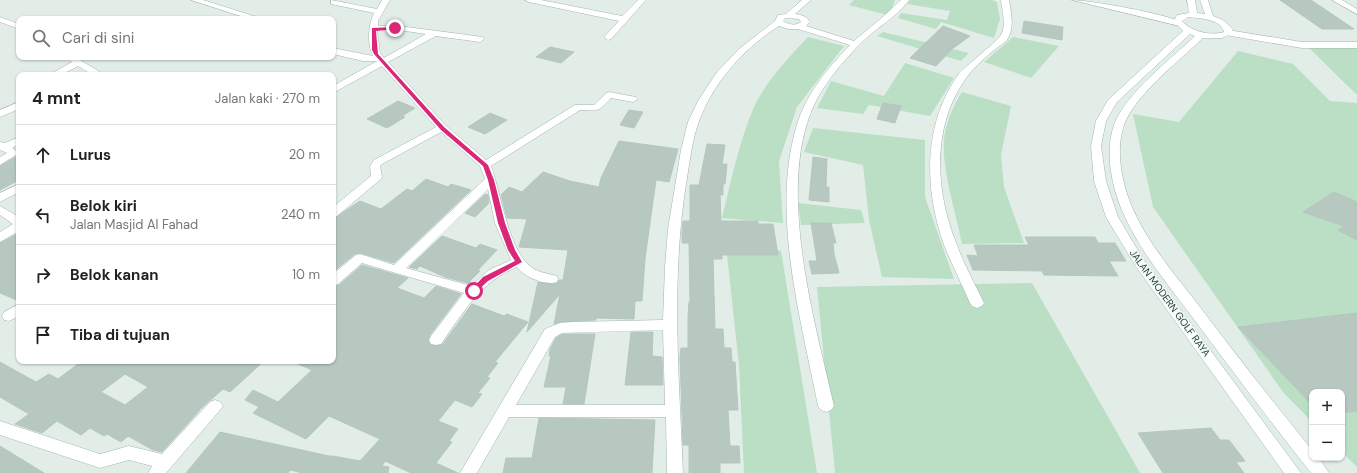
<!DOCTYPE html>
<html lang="id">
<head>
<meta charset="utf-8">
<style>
  body { margin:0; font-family:"DM Sans",sans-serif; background:#f6f6f6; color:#222 }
  .controls { position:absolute; right:12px; bottom:12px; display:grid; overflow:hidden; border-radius:8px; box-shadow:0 1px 3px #0004 }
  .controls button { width:36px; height:36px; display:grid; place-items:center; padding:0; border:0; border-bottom:1px solid #e0e0e0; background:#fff; color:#222; font:20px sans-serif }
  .stop { position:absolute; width:12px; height:12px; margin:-9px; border:3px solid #db2777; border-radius:50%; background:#fff }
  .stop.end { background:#db2777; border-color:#fff; box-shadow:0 1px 4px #0008 }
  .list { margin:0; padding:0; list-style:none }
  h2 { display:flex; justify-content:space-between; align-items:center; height:52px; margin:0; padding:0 16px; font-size:17px }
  h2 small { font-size:13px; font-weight:400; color:#767676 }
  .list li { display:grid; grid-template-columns:26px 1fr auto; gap:12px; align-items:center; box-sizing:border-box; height:60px; padding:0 16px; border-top:1px solid #e0e0e0 }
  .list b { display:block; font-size:15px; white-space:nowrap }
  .list p { margin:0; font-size:13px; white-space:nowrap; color:#767676 }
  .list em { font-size:13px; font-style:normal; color:#767676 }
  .icon { flex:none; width:22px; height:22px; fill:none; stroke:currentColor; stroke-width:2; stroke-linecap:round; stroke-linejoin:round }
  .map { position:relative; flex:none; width:1357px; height:473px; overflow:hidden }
  .search { position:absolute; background:#fff; box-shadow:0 1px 3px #0004; left:16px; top:16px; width:320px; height:44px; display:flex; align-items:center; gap:10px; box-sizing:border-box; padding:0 14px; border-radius:8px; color:#767676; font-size:15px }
  .panel { position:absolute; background:#fff; box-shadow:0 1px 3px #0004; left:16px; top:72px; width:320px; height:292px; border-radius:8px }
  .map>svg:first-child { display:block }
  .green { fill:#badfc4 }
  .building { fill:#b7c8c1; stroke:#b4c7bf; fill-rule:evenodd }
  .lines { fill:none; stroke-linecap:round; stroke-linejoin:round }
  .street-casing { stroke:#a4b5af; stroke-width:1 }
  .secondary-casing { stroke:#a0b9b0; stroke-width:1 }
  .street { fill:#fff; fill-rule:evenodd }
  .secondary { fill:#fff; fill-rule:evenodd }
  .route { fill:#db2777 }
  .labels { text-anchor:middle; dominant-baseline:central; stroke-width:3; stroke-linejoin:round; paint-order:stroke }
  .street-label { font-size:10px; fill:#213f37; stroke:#f3f9f6 }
</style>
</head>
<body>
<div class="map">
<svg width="1357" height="473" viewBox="0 0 1357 473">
  <rect width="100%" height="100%" fill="#e2ede8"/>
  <path class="green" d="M 854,0 L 895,0 L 892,8 L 887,15 L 849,5 Z
    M 910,0 L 992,0 L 997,2 L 1000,19 L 994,38 L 941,22 L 936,29 L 898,18 L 901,13 L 947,20 L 950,11 L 907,4 Z
    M 883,32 L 969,53 L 961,61 L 877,36 Z
    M 808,37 L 844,46 L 797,107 L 779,161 L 783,223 L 722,218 C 731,181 739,142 754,107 C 767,80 788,58 808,37 Z
    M 1013,37 L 1059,46 L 1031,78 L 984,62 Z
    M 1308,47 L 1357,48 L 1357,94 L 1356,94 Z
    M 1238,51 L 1293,64 L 1330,101 L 1357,103 L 1357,467 L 1342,452 L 1342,392 L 1312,392 L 1312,422 L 1283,392 L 1153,207 L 1133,114 L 1179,122 Z
    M 905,63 L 954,78 L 930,116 L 869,105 L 863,114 L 817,108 L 831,81 L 884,96 Z
    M 962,92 L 1011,106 L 1001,155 L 1004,187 L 1024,243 L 962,244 C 956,213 942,171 944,141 C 945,124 953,106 962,92 Z
    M 813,128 L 925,140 L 925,197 L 954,279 L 882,277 L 869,220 L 863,165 L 804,152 Z
    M 798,203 L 861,210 L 865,223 L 801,225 Z
    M 726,246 L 781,251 L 817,473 L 744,473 L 739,365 Z
    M 1032,283 L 1140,473 L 835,473 L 817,287 Z"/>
  <path class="building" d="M 1280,0 L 1311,0 L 1354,29 L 1322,29 Z
    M 1024,21 L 1063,27 L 1062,40 L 1022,33 Z
    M 943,26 L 970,36 L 952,49 L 936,66 L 910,58 Z
    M 550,47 L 574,52 L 561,63 L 536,57 Z
    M 398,101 L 415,108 L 402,116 L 405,117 L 387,128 L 367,119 Z
    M 883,103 L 901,106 L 895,123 L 877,119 Z
    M 629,110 L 643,112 L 634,128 L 620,125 Z
    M 490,113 L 507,120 L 485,134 L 468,127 Z
    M 619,141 L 678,149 L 669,182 L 656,180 L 645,259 L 642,301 L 635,301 L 634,319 L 596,318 L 596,320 L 560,322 L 554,324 L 560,294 L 527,332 L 538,282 L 552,284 L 557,283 L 559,280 L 563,280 L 568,250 L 519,247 L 527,219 L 507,218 L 501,195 L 509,187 L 522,192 L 543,172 L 570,181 L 599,187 L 601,178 Z
    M 707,144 L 725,145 L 722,164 L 727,164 L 725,184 L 723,184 L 723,195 L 720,195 L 721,221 L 758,221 L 758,224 L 773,224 L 778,255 L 722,255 L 722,259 L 713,259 L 715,329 L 723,329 L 724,348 L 731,348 L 732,362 L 735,362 L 738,410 L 728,410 L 730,446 L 739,446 L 740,463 L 720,463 L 720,473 L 689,473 L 689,445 L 683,445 L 680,357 L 681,348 L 688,348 L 688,316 L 689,302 L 690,302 L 689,243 L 682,243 L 682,232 L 683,221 L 690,221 L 690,185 L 699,185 Z
    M 19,155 L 19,180 L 0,190 L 0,166 Z
    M 813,157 L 827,159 L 826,187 L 829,187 L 829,202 L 809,200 Z
    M 426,179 L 448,187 L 451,184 L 471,190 L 394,263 L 360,253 L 355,254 L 333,272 L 333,219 L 360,201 L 381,209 L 407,189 L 412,191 Z
    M 1334,192 L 1357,202 L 1357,240 L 1338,230 L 1344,226 L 1303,212 Z
    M 485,194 L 488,195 L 489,203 L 475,217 L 465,213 Z
    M 811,223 L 831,223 L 836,243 L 833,243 L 834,254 L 839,273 L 812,274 L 809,261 L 817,261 Z
    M 19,233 L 19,301 L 0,293 L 0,243 Z
    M 442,236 L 476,248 L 480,244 L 497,250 L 478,270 L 480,271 L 469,282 L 472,283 L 471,284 L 445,277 L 420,266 L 417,269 L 409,267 Z
    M 1025,237 L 1095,237 L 1098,243 L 1115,243 L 1126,261 L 1109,261 L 1118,276 L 1044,275 L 1042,271 L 973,270 L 967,255 L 978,256 L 974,245 L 1029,245 Z
    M 362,265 L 408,278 L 397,288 L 424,298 L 436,286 L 461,294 L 430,335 L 428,341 L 431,345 L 442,345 L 472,304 L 504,316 L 507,314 L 528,322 L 495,362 L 498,363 L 487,377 L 490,378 L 478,393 L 482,394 L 472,407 L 455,400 L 438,421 L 458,429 L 449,441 L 452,442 L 436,463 L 458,473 L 411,473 L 385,461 L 382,466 L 389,467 L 388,473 L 303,473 L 290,470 L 288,473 L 186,473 L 220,432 L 329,456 L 333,456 L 360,461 L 380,439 L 329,416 L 306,439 L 253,413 L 259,407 L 245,400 L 253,390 L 278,402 L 312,370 L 291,361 L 333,361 L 333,287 L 339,285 Z
    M 1357,313 L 1357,411 L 1342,413 L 1342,392 L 1312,392 L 1312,405 L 1238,327 Z
    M 631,332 L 653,332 L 652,356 L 662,357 L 663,385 L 625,385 Z
    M 562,334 L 595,334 L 584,404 L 563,404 L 566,387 L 544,387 L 551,356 L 549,356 L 550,349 L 556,338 Z
    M 82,361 L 264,361 L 230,392 L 223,389 L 199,410 L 200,410 L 162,452 L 153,450 L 128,436 L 121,442 L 107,434 L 104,436 L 90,428 L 81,435 L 57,421 L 42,433 L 15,424 L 29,414 L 0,397 L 0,362 L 36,382 L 49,374 L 58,379 ZM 125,374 L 148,387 L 125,405 L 101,392 Z
    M 539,418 L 655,420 L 652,473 L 503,473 L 506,458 L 532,458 Z
    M 1211,428 L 1220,440 L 1229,440 L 1245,461 L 1236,462 L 1244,473 L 1163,473 L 1138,433 Z
    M 0,446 L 44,473 L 0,473 Z"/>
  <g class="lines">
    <g class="street-casing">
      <path id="street" d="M 191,0 L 203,0 L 263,19 L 250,19 Z
        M 331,0 L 377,9 L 382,0 L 390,0 L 378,21 L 378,26 L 399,26 L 483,37 L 484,39 L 480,42 L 436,36 L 388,62 L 446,126 L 486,160 L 575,105 L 594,105 L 606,93 L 609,92 L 636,97 L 638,99 L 633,102 L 611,98 C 598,112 599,111 580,110 L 491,166 C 501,192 509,258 536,270 C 542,273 550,274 557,276 L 558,279 L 557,282 C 545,286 524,277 517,267 C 481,281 462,314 441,344 L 436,345 L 431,344 L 429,340 L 431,336 L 464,293 L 362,263 L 338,284 L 333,286 L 333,274 L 356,255 L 360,254 L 394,265 L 485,179 L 480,166 L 441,132 L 382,164 L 380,166 L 382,177 L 381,179 L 337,216 L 333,217 L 333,207 L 371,176 L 370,166 L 374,160 L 436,127 L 382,66 L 333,93 L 333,86 L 377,61 L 363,61 L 333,54 L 333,48 L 373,56 C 367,44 368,25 374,13 L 331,4 ZM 399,30 L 426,34 L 384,58 L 380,53 L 377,31 ZM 488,189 L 495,223 L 511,260 L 489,270 L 471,286 L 406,268 Z
        M 525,0 L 541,0 L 622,16 L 638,0 L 646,0 L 611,39 L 608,40 L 604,37 L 619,21 L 529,2 Z
        M 802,0 L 811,0 L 795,14 C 802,15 806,16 810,22 L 806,26 L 854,41 L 885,15 L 901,0 L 909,0 C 896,18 877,27 862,42 C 848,56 834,72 823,89 C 770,170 814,318 834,406 L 831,410 L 826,412 L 821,410 L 818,406 C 801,319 771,215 796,128 C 805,95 827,69 850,45 L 798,29 L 789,29 L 779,26 C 745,48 717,78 701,116 C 692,137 690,161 686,184 C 671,280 679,376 683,473 L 667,473 L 666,417 L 509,417 L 477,473 L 460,473 L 545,329 L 560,323 L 572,322 L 663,320 L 665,267 L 668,229 L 681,150 L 688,122 L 698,101 L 717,72 L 739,49 L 775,21 L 778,15 L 786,14 ZM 785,18 L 799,19 L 801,22 C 795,26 789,25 783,21 ZM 663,330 L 665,405 L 516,405 L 555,337 L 562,333 Z
        M 1001,0 L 1009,0 C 1011,14 1015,27 1007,40 C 993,51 978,62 967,77 C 931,125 935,192 957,245 C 964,265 975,284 984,303 L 982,306 L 977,308 L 972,306 L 970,303 C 962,284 952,265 944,245 C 924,189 923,125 958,75 C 967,64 999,41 1002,33 C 1006,23 1002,11 1001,0 Z
        M 1072,0 C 1088,0 1175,15 1184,24 L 1180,26 Z
        M 1332,0 L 1342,0 L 1357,9 L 1357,14 Z
        M 0,17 L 19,24 L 19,29 L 0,22 Z
        M 1228,30 L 1302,42 L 1357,42 L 1357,48 L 1302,48 L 1225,35 L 1224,33 Z
        M 65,57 L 75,57 L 105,75 L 93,75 L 78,66 L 61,75 L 49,75 L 72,62 Z
        M 19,102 L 19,109 L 0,117 L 0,110 Z
        M 19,137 L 19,144 L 12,148 L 19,153 L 0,165 L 0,157 L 7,153 L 0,150 L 0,142 L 5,143 Z
        M 19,184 L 19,192 L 0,202 L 0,193 Z
        M 0,206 L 19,217 L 19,231 L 0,242 L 0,232 L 13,224 L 0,215 Z
        M 19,304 L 19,316 L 9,321 L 4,320 L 2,316 L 4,312 Z
        M 215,400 L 220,402 L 223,406 L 220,410 L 166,473 L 148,473 L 152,466 L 129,460 L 100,468 L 0,435 L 0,421 L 100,454 L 129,446 L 162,454 L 210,402 Z"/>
    </g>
    <g class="secondary-casing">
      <path id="secondary" d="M 1187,0 L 1195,0 L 1197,13 L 1205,14 L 1200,0 L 1208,0 L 1213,16 L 1223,20 L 1233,29 L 1232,33 L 1222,38 L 1203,38 C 1180,60 1135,95 1124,125 C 1115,151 1122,183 1132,207 C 1148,244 1176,276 1200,307 C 1236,355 1274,403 1312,450 L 1312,458 L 1319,458 L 1329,473 L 1311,473 C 1270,421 1230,368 1190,314 C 1165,281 1137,247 1121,208 C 1111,183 1105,151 1114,125 C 1125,94 1171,59 1195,36 L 1190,34 L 1117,102 L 1106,121 L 1101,146 L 1106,181 L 1118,217 L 1143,259 L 1301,473 L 1284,473 L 1135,265 L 1106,217 L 1094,181 L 1091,146 L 1096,121 L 1108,100 L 1183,31 L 1174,21 L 1177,15 L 1189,13 ZM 1188,17 C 1198,18 1222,19 1224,32 C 1210,36 1192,32 1182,21 Z"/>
    </g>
    <use href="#street" class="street"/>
    <use href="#secondary" class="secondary"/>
  </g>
  <path class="route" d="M 396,27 L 395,29 L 376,31 L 378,54 L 444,127 L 488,165 L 494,180 L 505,223 L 515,250 L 522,262 L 488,281 L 474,294 L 471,293 L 471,290 L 483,277 L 515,261 L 508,250 L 498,223 L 488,180 L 483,166 L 441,130 L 374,54 L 372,50 L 372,28 Z"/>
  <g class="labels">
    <g class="street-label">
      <text transform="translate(1170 303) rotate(54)">JALAN MODERN GOLF RAYA</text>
    </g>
  </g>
</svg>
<div class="controls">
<button>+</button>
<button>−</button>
</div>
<div class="stop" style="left:474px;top:291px"></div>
<div class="stop end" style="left:395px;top:28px"></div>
<div class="search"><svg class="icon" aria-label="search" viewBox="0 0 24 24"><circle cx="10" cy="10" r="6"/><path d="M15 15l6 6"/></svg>Cari di sini</div>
<section class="panel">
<h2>4 mnt<small>Jalan kaki · 270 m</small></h2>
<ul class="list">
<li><svg class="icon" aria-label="ahead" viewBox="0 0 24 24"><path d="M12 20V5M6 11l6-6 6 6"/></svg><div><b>Lurus</b></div><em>20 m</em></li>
<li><svg class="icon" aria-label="left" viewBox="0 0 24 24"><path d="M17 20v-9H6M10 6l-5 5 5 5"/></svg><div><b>Belok kiri</b><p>Jalan Masjid Al Fahad</p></div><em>240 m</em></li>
<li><svg class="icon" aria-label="right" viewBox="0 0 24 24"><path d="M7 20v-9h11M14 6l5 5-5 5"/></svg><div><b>Belok kanan</b></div><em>10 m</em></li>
<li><svg class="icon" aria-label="arrive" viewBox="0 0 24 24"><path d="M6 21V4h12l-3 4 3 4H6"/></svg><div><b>Tiba di tujuan</b></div></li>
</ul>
</section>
</div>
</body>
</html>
